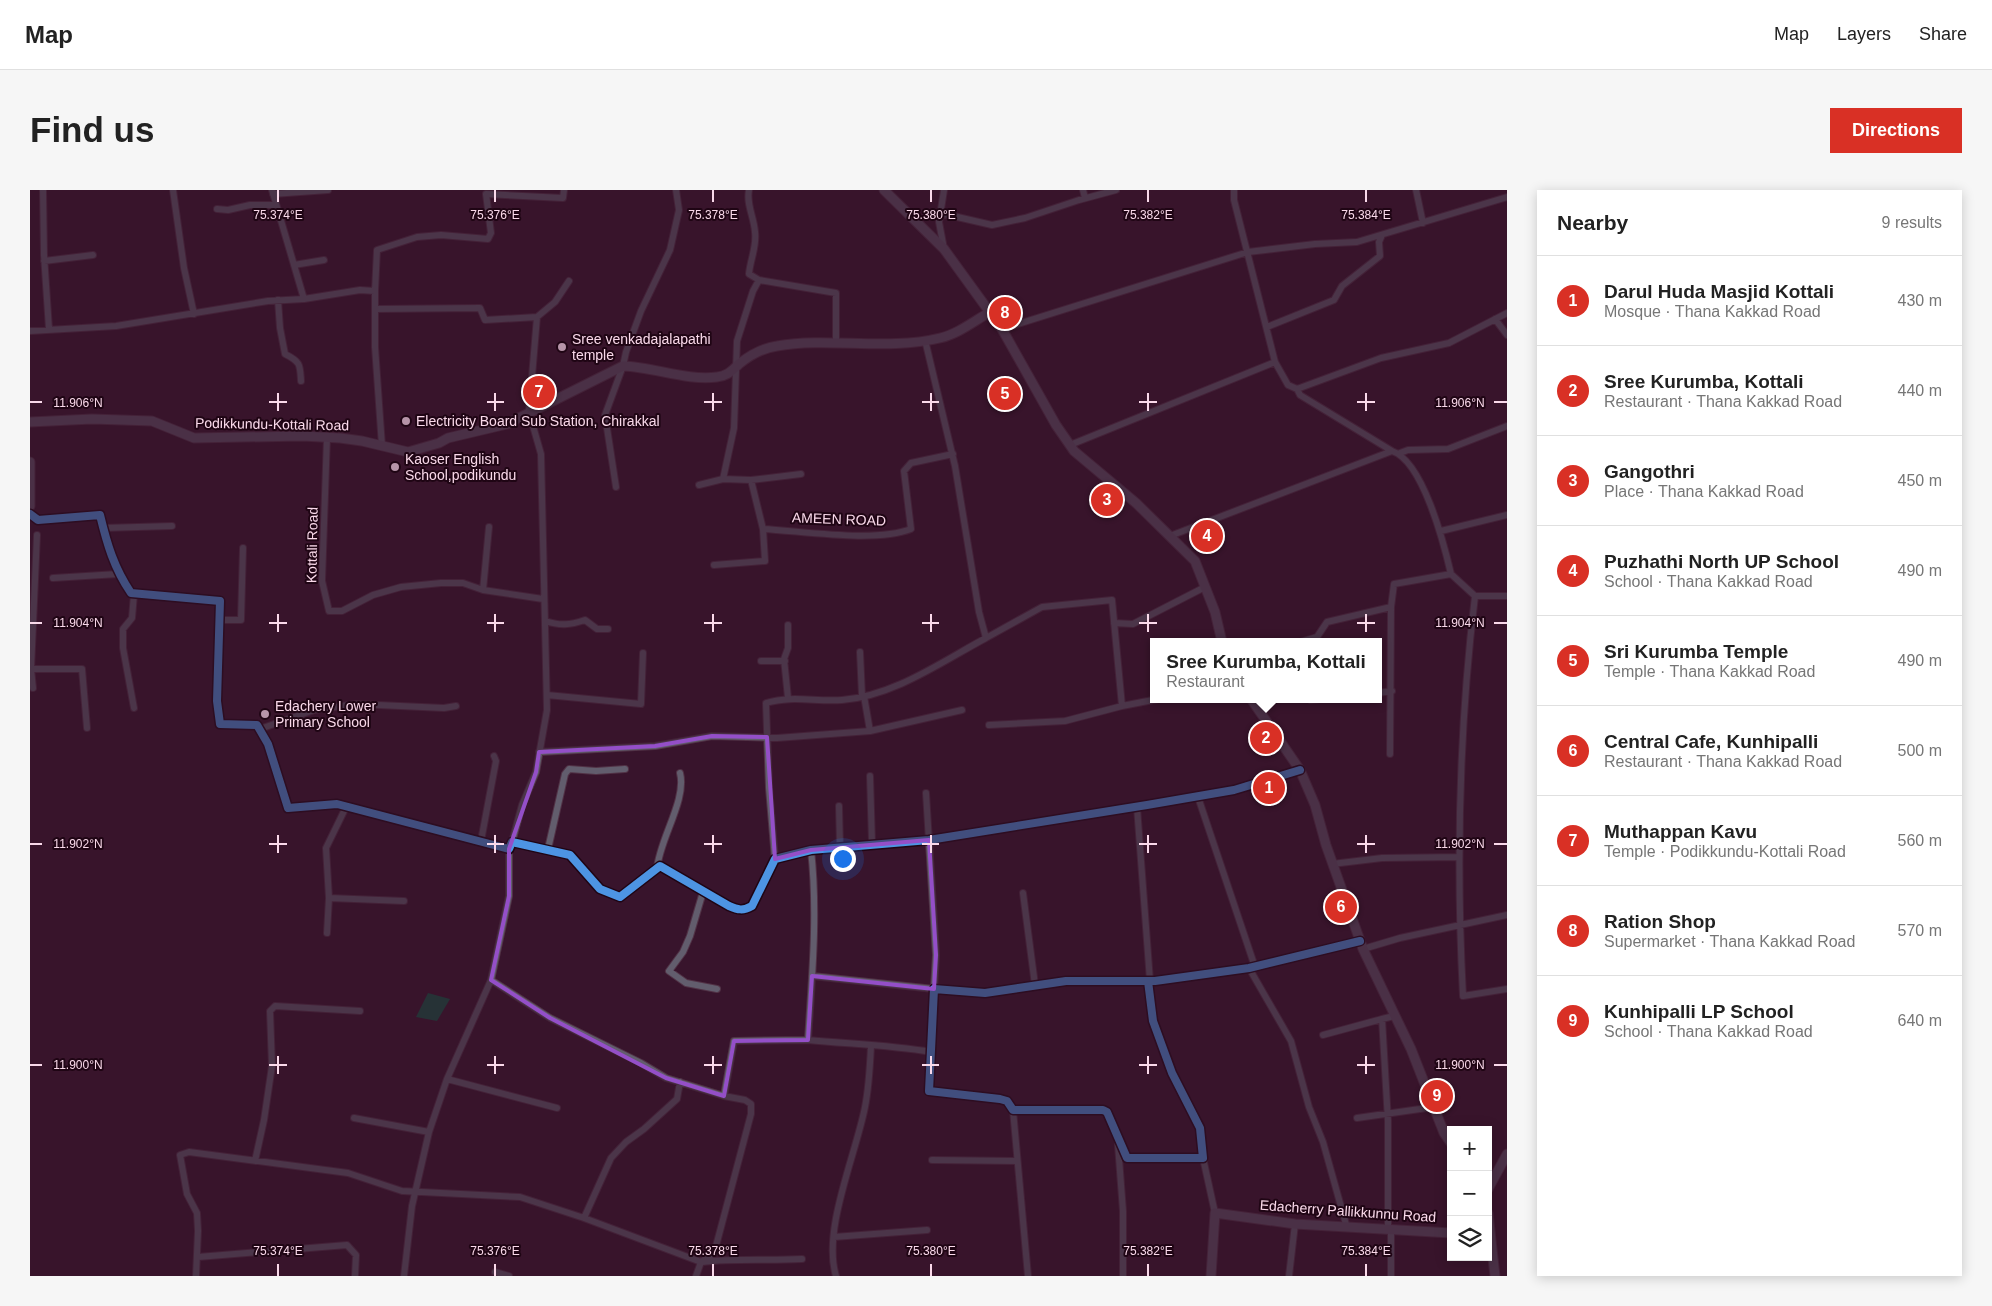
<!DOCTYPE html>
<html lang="en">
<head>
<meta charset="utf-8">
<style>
  body { margin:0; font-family:Helvetica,sans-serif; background:#f6f6f6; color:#222 }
  .controls { position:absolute; right:15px; bottom:15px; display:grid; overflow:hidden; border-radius:0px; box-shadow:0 2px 12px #0003 }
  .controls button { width:45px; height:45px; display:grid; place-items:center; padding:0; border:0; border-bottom:1px solid #e0e0e0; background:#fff; color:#222; font:25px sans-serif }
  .you { position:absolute; left:812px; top:668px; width:18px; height:18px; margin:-12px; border:4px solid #fff; border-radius:50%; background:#1a73e8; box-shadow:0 0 0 8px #1a73e833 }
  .badge { display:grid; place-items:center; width:32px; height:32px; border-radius:50%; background:#d93025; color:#fff; font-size:16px; font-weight:700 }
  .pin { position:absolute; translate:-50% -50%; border:2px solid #fff; box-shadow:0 1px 5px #0006 }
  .popup { position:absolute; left:1120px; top:448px; width:232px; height:65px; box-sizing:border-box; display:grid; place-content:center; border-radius:0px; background:#fff; filter:drop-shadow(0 1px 4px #0005); font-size:16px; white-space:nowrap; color:#767676 }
  .popup b { font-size:19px; color:#222 }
  .popup::after { content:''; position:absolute; left:50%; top:100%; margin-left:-10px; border:10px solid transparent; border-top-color:#fff }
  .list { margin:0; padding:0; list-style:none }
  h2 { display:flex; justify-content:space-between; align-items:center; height:65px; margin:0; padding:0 20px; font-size:21px }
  h2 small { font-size:16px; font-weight:400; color:#767676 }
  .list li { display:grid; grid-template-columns:32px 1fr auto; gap:15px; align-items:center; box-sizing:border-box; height:90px; padding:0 20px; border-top:1px solid #e0e0e0 }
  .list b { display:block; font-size:19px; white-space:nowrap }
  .list p { margin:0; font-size:16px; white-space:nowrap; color:#767676 }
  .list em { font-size:16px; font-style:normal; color:#767676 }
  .icon { flex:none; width:28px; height:28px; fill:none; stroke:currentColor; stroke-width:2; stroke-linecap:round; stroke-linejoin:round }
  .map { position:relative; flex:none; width:1477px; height:1086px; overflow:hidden; border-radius:0px }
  header { display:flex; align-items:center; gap:30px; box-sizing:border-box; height:70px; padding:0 25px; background:#fff; border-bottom:1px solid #e0e0e0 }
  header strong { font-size:24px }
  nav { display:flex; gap:28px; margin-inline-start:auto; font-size:18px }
  .intro { display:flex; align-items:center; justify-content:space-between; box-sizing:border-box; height:120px; padding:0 30px }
  h1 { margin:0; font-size:35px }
  .button { padding:12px 22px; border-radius:0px; background:#d93025; color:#fff; font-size:18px; font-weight:700 }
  main { display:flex; gap:30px; padding:0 30px }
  aside { flex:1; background:#fff; border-radius:0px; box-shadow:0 2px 12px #0003 }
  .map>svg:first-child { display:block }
  .water { fill:#105743 }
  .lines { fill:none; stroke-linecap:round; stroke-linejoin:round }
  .minor-casing { stroke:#513246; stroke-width:8 }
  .secondary-casing { stroke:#513246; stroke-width:11 }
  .minor { stroke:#625d6d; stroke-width:6 }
  .secondary { stroke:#615267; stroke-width:9 }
  .cycleway-casing { stroke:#1f0514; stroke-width:11 }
  .cycleway { stroke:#4d94e3; stroke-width:8 }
  .marked { fill:none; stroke:#944fc8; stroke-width:4; stroke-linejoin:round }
  .ticks { fill:none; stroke:#fad9ea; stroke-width:2 }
  .poi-dot { fill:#b694a8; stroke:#1f0514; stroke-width:2 }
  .labels { text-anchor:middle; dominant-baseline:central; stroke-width:4; stroke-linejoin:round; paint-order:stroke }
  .poi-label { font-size:14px; fill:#fad9ea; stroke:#1f0514; text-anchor:start }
  .street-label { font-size:14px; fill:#fad9ea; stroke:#1f0514 }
  .ticks-label { font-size:12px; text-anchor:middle; fill:#fad9ea; stroke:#1f0514; stroke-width:4; stroke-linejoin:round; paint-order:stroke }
</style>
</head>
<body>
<header>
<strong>Map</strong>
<nav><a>Map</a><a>Layers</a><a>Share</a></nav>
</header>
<div class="intro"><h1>Find us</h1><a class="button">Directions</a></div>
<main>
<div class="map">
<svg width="1477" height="1086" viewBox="0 0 1477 1086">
  <rect width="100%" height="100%" fill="#38142c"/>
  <path class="water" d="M 398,803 L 420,809 L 407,831 L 386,827 Z"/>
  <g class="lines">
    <g class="minor-casing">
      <path id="minor" d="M 13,0 L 14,65 L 19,139
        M 143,0 L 154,78 L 164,124
        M 242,0 L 274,109
        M 719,0 C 716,14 724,27 725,42 C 727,57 720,70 719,84 L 729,90 L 806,103 L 806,153
        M 914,0 L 909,32 L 914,59
        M 1053,0 L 1055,8
        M 1204,0 L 1204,10 L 1245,172
        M 1386,0 L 1393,33
        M 243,4 L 298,0
        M 187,19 L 198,20 L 220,15 L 246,15
        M 910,23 L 962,35 L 995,28 L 1049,10 L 1086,0
        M 14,71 L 63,65
        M 264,75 L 294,70
        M 729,90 L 723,101 L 707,151 L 704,238 L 693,289 L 721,290 L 771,284
        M 345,101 L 347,60 L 387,47 L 411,45 L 458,49 L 461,43 L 456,4 L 533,8 L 534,0
        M 248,110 L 250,138 L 255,164 C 271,172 270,175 271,191
        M 345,119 L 450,118 L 455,130 L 507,127 L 525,112 L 539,91
        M 1465,129 L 1477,145
        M 1237,137 L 1304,110 L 1312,96 L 1350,66 L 1349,52 L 1352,45
        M 972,139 L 1218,62 L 1285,54 L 1327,52 L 1477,7
        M 0,141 L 86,136 L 238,111 L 274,109 L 330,100 L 345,101 L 345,157 L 352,256
        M 1267,199 L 1270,205 L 1362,261
        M 297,247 L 292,391 L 299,421 L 312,421 L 343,405 L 371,397 L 411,393 L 433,393 L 453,400 L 513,409
        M 1040,255 L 1245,172 L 1258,195 L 1267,199 L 1351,168 L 1419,153 L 1477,123
        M 1370,263 L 1378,260 L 1418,259 L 1477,236
        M 721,290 L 733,339 C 773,341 845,353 881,339 L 874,281 L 881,273 L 923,264
        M 669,295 L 693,289
        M 586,297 L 575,225 L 593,176 L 596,162 L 611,121 L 640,60 L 649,20 L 646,0
        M 0,324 L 8,330 L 70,325 C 77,354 84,378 101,403 L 190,411 L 187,511 L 190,534 L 227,535 L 238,554 L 258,618 L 307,614 L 479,659 L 482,652 L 540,665 L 570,699 L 590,707 L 630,676 L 699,716 C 708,720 713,721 722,716 L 745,669 L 781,660 L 899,650 L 1117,615 L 1204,600 L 1270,580
        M 73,338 L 142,336
        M 1411,341 L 1477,325
        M 1140,346 L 1362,261 C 1393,271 1414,354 1421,384
        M 684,375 L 735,371 L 733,339
        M 23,388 L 88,384
        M 453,400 L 459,337
        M 1445,406 L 1477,406
        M 190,430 L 211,430 L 213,358
        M 515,431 C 530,436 540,435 555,430 L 567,439 L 578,439
        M 1084,433 L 1103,434 L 1175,397
        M 758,435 L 758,458 L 754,469 L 758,508
        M 956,448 L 1012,417 L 1082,410 L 1092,516 L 1128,509
        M 1270,452 L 1287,447 L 1297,432 L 1361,417 L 1364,394 L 1421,384 L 1445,406 C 1429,539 1426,673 1433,806 L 1477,799
        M 830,462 L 832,506
        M 731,471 L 755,471
        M 1,479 L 52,479 L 57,538
        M 3,498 L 1,479 L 7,345
        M 1348,503 L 1362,501
        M 517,505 L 611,514 L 613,463
        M 834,506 L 840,541
        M 1281,510 L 1291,509
        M 104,518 L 93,458 L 93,439 L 102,428 L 104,404
        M 959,535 L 1035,531 L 1092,516
        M 230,539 L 284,520 L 326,514 L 414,518 L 426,516
        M 509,562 L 625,556 L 682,546 L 747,548 L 840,541 L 932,520
        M 1360,564 L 1361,417
        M 840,586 L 842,653
        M 1168,607 L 1225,777
        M 809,616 L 810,657
        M 1107,617 L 1120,791
        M 451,651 L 466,571 L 464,566
        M 482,652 L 492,615 L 506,582 L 517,520 L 511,264 L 499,222 L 507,127
        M 518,659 L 535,584 L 539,579 L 566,581 L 595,579
        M 745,669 L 739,598 L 736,513 C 762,505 786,512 812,510 C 864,506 911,472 956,448 L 949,422 L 925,276 L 895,150
        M 1302,674 L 1352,668 L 1429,667
        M 627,679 C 629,650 657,610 650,583
        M 673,702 L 660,746 L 653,762 L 639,781 L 656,793 L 687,799
        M 993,703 L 1005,795
        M 299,708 L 374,711
        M 297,743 L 299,708 L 296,658 L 316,617
        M 1333,759 L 1370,748 L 1477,725
        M 1219,778 L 1261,851 L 1279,917 L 1293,952 L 1317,1038
        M 782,786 L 904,799 L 906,765 L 896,603
        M 461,790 L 520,828 L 611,873 L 636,888 L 694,906 L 704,851 L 778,850 C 782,788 788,722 781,660
        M 1118,791 L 1123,831 L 1142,883 L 1170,938 L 1173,968 L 1097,968 L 1077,922 L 1073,920 L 983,920 L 977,911 L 970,909 L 899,901 L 904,799 L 955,803 L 1036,791 L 1125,791 L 1219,778 L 1330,751
        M 1293,845 L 1352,829
        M 778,850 C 819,854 860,855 901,862
        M 417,889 L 527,918
        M 983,920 L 998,1086
        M 324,928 L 399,942
        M 1327,928 L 1404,917
        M 1088,955 L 1093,1021 L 1093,1086
        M 1173,968 L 1185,1023
        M 902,970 L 987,971
        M 225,971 L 234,930 L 242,876 L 240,821 L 245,816 L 330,821
        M 554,1028 L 581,968 L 596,952 L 614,939 L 647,909 L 650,892
        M 1358,1040 L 1358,931 L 1352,829 L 1364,826
        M 804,1047 L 897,1040
        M 168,1067 L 317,1055 L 326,1065 L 325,1086
        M 671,1072 L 684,1063 L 686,1056 L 721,924 L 721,914 L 715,910 L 694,906
        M 672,1072 C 706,1068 739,1071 772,1069
        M 465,1082 L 479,1086
        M 166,1086 L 168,1041 L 167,1023 L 157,1004 L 150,965 L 159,962 L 318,983 L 372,1001 L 490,1007 L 554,1028 L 671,1072 L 666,1086
        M 374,1086 L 382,1016 L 399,942 L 417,889 L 461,790 L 479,706 L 479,659
        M 806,1086 C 792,1040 826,964 835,917 C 839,897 840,876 841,856
        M 1259,1086 L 1265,1034
        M 1361,1086 L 1361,1040"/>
    </g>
    <g class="secondary-casing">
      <path id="secondary" d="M 854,0 L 914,59 L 972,139 L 1026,235 L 1044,261 L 1106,313 L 1165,371 L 1185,422 L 1192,452
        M 0,232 L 62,229 L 122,231 L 164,248 L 272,246 L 310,248 L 332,251 L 378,262 L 409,253 L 418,248 L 477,234 L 593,176 C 624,177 657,191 687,187 C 698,186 702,180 709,174 C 720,165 733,158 747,156 C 800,147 857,161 910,148 C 928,144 944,131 960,122
        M 0,272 L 0,316
        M 1221,509 L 1270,580 L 1285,615 L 1296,655 L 1333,759 L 1381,859 L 1414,943 L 1421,953
        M 1458,999 L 1477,964
        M 1458,1023 L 1465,1086
        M 1181,1086 L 1185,1023 L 1265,1034 L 1421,1043"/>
    </g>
    <use href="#minor" class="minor"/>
    <use href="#secondary" class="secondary"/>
    <g class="cycleway-casing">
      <path id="cycleway" d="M 0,324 L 8,330 L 70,325 C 77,354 84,378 101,403 L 190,411 L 187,511 L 190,534 L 227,535 L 238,554 L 258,618 L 307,614 L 479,659 L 482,652 L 540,665 L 570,699 L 590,707 L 630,676 L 699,716 C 708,720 713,721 722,716 L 745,669 L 781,660 L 899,650 L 1117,615 L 1204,600 L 1270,580
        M 1118,791 L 1123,831 L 1142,883 L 1170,938 L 1173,968 L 1097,968 L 1077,922 L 1073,920 L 983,920 L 977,911 L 970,909 L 899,901 L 904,799 L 955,803 L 1036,791 L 1125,791 L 1219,778 L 1330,751"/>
    </g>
    <use href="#cycleway" class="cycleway"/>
  </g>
  <path d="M0 0H1477V1086H0ZM 682,546 L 737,547 L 745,669 L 781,660 L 899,650 L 906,765 L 904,799 L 782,786 L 778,850 L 704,851 L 694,906 L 636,888 L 520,828 L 461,790 L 479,706 L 479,659 L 506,582 L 509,562 L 625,556 Z" fill="#38142c" fill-opacity=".55" fill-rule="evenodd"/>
  <path class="marked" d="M 682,546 L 737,547 L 745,669 L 781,660 L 899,650 L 906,765 L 904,799 L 782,786 L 778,850 L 704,851 L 694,906 L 636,888 L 520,828 L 461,790 L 479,706 L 479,659 L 506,582 L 509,562 L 625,556 Z"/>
  <path class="ticks" d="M 248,0 L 248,12M 465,0 L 465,12M 683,0 L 683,12M 901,0 L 901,12M 1118,0 L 1118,12M 1336,0 L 1336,12M 248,203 L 248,221M 465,203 L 465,221M 683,203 L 683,221M 901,203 L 901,221M 1118,203 L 1118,221M 1336,203 L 1336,221M 0,212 L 12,212M 239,212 L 257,212M 457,212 L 474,212M 674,212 L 692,212M 892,212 L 909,212M 1109,212 L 1127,212M 1327,212 L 1345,212M 1464,212 L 1477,212M 248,424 L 248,442M 465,424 L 465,442M 683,424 L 683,442M 901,424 L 901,442M 1118,424 L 1118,442M 1336,424 L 1336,442M 0,433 L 12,433M 239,433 L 257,433M 457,433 L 474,433M 674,433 L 692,433M 892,433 L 909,433M 1109,433 L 1127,433M 1327,433 L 1345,433M 1464,433 L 1477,433M 248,645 L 248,663M 465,645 L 465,663M 683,645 L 683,663M 901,645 L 901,663M 1118,645 L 1118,663M 1336,645 L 1336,663M 0,654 L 12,654M 239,654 L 257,654M 457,654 L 474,654M 674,654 L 692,654M 892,654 L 909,654M 1109,654 L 1127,654M 1327,654 L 1345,654M 1464,654 L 1477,654M 248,866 L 248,884M 465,866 L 465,884M 683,866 L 683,884M 901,866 L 901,884M 1118,866 L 1118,884M 1336,866 L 1336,884M 0,875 L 12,875M 239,875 L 257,875M 457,875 L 474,875M 674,875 L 692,875M 892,875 L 909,875M 1109,875 L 1127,875M 1327,875 L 1345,875M 1464,875 L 1477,875M 248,1074 L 248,1086M 465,1074 L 465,1086M 683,1074 L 683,1086M 901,1074 L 901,1086M 1118,1074 L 1118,1086M 1336,1074 L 1336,1086"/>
  <g class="poi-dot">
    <circle cx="532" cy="157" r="5"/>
    <circle cx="376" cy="231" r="5"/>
    <circle cx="365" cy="277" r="5"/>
    <circle cx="235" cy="524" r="5"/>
  </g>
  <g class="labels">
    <g class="poi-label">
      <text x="542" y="149">Sree venkadajalapathi<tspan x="542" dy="16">temple</tspan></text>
      <text x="386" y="231">Electricity Board Sub Station, Chirakkal</text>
      <text x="375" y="269">Kaoser English<tspan x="375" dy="16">School,podikundu</tspan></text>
      <text x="245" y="516">Edachery Lower<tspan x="245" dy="16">Primary School</tspan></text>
    </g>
    <g class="street-label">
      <text transform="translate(242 234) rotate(1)">Podikkundu-Kottali Road</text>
      <text transform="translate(809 329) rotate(2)">AMEEN ROAD</text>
      <text transform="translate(282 355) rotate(-89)">Kottali Road</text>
      <text transform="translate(1318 1021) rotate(4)">Edacherry Pallikkunnu Road</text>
    </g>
  </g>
  <g class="ticks-label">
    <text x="248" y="29">75.374°E</text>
    <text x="465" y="29">75.376°E</text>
    <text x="683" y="29">75.378°E</text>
    <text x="901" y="29">75.380°E</text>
    <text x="1118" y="29">75.382°E</text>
    <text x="1336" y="29">75.384°E</text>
    <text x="48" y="217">11.906°N</text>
    <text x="1430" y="217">11.906°N</text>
    <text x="48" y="437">11.904°N</text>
    <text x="1430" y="437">11.904°N</text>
    <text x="48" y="658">11.902°N</text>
    <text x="1430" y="658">11.902°N</text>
    <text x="48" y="879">11.900°N</text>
    <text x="1430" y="879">11.900°N</text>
    <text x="248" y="1065">75.374°E</text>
    <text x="465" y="1065">75.376°E</text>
    <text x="683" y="1065">75.378°E</text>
    <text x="901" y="1065">75.380°E</text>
    <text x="1118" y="1065">75.382°E</text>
    <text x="1336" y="1065">75.384°E</text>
  </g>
</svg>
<div class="controls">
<button>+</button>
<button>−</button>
<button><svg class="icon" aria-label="layers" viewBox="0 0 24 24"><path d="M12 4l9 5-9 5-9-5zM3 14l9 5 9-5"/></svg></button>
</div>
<div class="you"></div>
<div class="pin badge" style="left:1239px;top:598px">1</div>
<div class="pin badge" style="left:1236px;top:548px">2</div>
<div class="popup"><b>Sree Kurumba, Kottali</b>Restaurant</div>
<div class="pin badge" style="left:1077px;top:310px">3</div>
<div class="pin badge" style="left:1177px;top:346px">4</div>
<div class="pin badge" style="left:975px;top:204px">5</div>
<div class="pin badge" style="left:1311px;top:717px">6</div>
<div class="pin badge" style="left:509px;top:202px">7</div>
<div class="pin badge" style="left:975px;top:123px">8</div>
<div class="pin badge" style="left:1407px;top:906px">9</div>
</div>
<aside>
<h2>Nearby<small>9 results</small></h2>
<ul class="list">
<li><span class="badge">1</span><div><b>Darul Huda Masjid Kottali</b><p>Mosque · Thana Kakkad Road</p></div><em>430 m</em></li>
<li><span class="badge">2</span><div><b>Sree Kurumba, Kottali</b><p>Restaurant · Thana Kakkad Road</p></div><em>440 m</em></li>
<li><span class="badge">3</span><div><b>Gangothri</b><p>Place · Thana Kakkad Road</p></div><em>450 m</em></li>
<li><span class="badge">4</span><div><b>Puzhathi North UP School</b><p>School · Thana Kakkad Road</p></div><em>490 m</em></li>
<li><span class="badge">5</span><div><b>Sri Kurumba Temple</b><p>Temple · Thana Kakkad Road</p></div><em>490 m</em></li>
<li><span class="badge">6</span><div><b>Central Cafe, Kunhipalli</b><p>Restaurant · Thana Kakkad Road</p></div><em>500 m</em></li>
<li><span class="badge">7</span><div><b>Muthappan Kavu</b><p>Temple · Podikkundu-Kottali Road</p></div><em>560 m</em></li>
<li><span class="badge">8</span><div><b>Ration Shop</b><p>Supermarket · Thana Kakkad Road</p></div><em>570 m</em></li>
<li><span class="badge">9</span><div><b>Kunhipalli LP School</b><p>School · Thana Kakkad Road</p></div><em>640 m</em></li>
</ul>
</aside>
</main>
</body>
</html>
